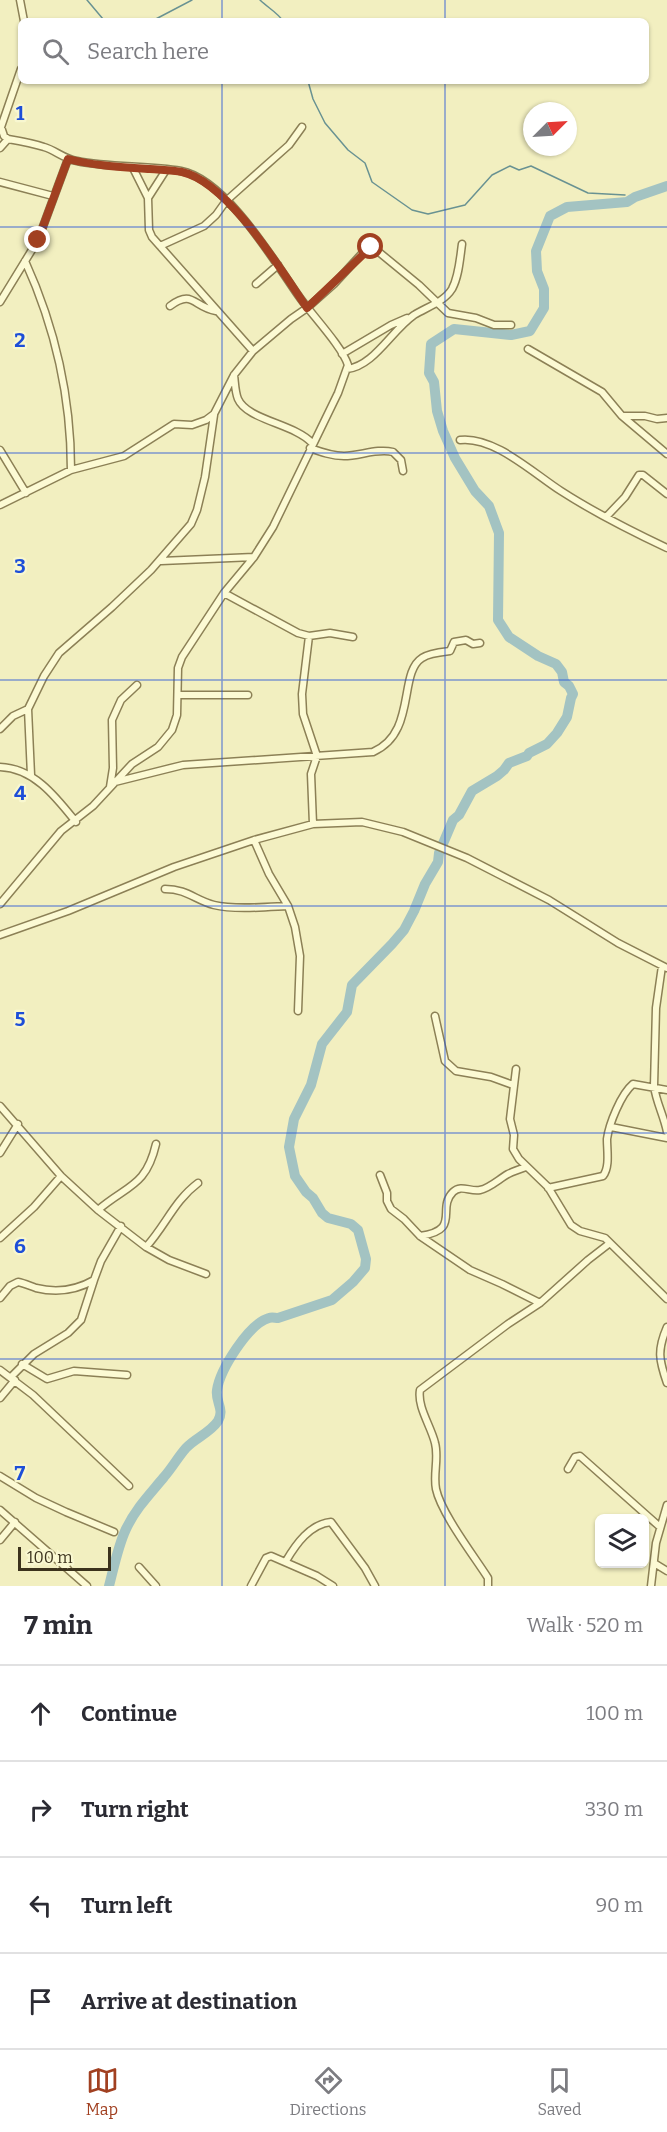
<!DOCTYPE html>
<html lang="en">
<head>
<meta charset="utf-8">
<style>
  body { margin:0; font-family:Bitter,serif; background:#f7f7f7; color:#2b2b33 }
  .controls { position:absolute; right:18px; bottom:18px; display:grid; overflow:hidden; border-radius:9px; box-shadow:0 2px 4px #0004 }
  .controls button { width:54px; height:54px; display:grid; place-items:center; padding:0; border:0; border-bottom:2px solid #e1e1e2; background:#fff; color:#2b2b33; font:30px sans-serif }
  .compass { position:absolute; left:523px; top:102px; width:54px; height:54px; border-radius:50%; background:#fff; box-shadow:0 2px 4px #0004; rotate:66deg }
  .scale { position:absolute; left:18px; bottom:15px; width:93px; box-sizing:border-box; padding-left:6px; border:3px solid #3b321c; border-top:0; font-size:16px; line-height:21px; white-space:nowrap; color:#3b321c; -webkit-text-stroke:4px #f8f7d0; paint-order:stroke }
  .stop { position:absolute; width:18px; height:18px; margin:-14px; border:4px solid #a14021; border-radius:50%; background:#fff }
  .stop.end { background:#a14021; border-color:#fff; box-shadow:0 2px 6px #0008 }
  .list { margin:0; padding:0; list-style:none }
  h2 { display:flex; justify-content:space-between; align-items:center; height:78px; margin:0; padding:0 24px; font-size:26px }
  h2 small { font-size:20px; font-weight:400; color:#7c7c81 }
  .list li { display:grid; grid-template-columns:39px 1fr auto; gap:18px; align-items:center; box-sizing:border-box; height:96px; padding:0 24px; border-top:2px solid #e1e1e2 }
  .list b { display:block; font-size:22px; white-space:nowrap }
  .list em { font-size:20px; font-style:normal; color:#7c7c81 }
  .icon { flex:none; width:33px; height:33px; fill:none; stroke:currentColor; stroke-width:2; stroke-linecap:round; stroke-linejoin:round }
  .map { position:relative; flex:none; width:667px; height:1586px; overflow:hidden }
  .search { position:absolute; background:#fff; box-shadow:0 2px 4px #0004; left:18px; right:18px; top:18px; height:66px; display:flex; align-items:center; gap:15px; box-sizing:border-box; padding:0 21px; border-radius:9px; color:#7c7c81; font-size:22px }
  .sheet { height:462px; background:#fff }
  nav { display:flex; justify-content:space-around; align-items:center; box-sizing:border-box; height:84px; border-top:2px solid #e1e1e2; background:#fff; font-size:16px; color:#7c7c81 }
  nav a { display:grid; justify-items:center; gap:3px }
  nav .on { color:#a14021 }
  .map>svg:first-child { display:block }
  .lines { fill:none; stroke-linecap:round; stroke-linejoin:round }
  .stream { stroke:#699292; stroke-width:1.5 }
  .river { stroke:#a3c3c2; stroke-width:10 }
  .minor-casing { stroke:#8c8056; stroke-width:9 }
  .minor { stroke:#fcfad4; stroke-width:6 }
  .route { stroke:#a14021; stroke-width:8 }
  .grid { fill:none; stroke:#1d4ed8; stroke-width:1.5; stroke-opacity:0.55 }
  .grid-label { font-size:20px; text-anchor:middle; font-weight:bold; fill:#1d4ed8; stroke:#f8f7d0; stroke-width:4.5; stroke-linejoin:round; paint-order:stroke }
</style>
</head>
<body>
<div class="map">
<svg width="667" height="1586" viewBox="0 0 667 1586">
  <rect width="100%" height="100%" fill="#f2efc0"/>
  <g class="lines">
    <path class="stream" d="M 87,0 L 103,19 L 122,21
      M 260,0 C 267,7 278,13 283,21
      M 152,21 L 192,0
      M 308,81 L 313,99 L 325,123 L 348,150 L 365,163 L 372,182 L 412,210 L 428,214 L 465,205 L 492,175 L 510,166 L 519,170 L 531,166 L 588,193 L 625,195"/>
    <path class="river" d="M 109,1586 C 114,1567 118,1546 126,1529 C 136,1508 150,1494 164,1477 C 172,1468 178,1457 186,1448 C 195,1438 210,1433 218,1421 C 225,1409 215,1402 217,1390 C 220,1370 248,1324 269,1318 C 272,1317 275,1318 278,1318 L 332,1300 L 353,1282 L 365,1268 L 366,1259 L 358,1230 L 351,1224 L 328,1218 L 322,1213 L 313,1198 L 306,1192 L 295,1176 L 289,1147 L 294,1119 L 311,1085 L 322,1044 L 347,1012 L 352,985 L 392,944 L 404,930 L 414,911 L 425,884 L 438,862 L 439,853 L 453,820 L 459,815 L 472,791 L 497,776 L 504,770 L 509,763 L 527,756 L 529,753 L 547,744 L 557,733 L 567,717 L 571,698 L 573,694 L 569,686 L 564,682 L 562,672 L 556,664 L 538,656 L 509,637 L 498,620 L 499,533 L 489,506 L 475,491 L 455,458 L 443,431 L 437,411 L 434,382 L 429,373 L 431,344 L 454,329 L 511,335 L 530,331 L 544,308 L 544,289 L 537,271 L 536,251 L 550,216 L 567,207 L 627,202 L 635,197 L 667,186"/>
    <g class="minor-casing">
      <path id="minor" d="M 20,0 L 24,21
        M 0,148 L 8,139
        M 133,168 L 148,198 L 149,230 L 152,237 L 253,351
        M 0,182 L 53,196
        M 148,198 L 166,170
        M 160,246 L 204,226 L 216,215 L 226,201 L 289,145 L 302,127
        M 25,261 C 55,327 71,398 71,470
        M 256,284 L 278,265
        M 0,302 L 38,240 L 68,159
        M 170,306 C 193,289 193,307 216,311
        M 528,349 L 602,392 L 622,416 L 667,454
        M 342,354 L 391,325 L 407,318
        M 347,369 C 374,366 391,331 414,315 C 427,307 444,302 452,289 C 459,276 460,258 462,244
        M 234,375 C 235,382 235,392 238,399 C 247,420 295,424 312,443
        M 623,416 L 645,416 L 657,419 L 667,418
        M 460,440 C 494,436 533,473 561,491 C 592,511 633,532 667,548
        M 310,448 C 321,452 332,456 344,456 C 360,456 377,448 393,452 L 401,460 L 403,471
        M 0,450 L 26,493
        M 0,505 L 71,470 L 124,456 L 174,424 L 192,425 L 206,420 L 214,414 L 234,375 L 253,351 L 291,319 L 307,308 L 334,284 L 368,247 L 380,253 L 419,285 L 448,313 L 476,318 L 494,325 L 511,325
        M 607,516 L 625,497 L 639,475 L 643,475 L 667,494
        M 161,561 L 254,557
        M 224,593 L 298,633 L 309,636 L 330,633 L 353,637
        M 309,636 L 302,694 L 303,714 L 317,756 L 311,774 L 313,824
        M 178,695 L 248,695
        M 0,729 L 13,716 L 28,709
        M 0,767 C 34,768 56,797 76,822
        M 31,775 L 28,709 L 44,676 L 59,653 L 112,607 L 151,570 L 191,524 L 197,510 L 205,477 L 214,415
        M 115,782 L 183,765 L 373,752 C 417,733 398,673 422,658 C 429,653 441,652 450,651 L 454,642 L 466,640 L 473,644 L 480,643
        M 110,787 L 113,768 L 112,720 L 121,700 L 137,685
        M 254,840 L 269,874 L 288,906 L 295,927 L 300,956 L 298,1011
        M 165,889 C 187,889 195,900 214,905 C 234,910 267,907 288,906
        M 0,904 L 61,831 L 93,806 L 132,764 L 158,747 L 172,730 L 177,715 L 178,668 L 182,657 L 224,593 L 254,557 L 273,527 L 338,393 L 348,365 C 342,346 310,313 298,295 C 273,259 225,179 181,171 C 147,165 111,168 77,161 C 64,159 55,150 44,147 C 32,143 20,141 8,139 L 4,136 L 1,127 L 21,69
        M 0,935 L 68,911 L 174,867 L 254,840 L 313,824 L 362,822 L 403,832 L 467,858 L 549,900 L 618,943 L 667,968
        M 662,966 L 656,1008 L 654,1086 C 656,1102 664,1116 667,1132
        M 435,1016 L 445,1061 L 456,1071 L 491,1077 L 513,1085
        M 516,1069 L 510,1119 L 514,1135 L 513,1149 L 519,1159 L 548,1187 L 571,1225 L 580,1231 L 605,1238 L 667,1299
        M 0,1106 L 61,1176 L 98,1210 L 146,1247 L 169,1260 L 206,1274
        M 611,1127 L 667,1138
        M 0,1153 L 18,1124
        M 380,1175 L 387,1193 L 387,1201 L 391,1209 L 404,1219 L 420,1236 L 470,1270 L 502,1284 L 540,1303
        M 548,1188 L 603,1176 C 610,1167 607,1151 607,1139 C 609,1124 621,1094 633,1084 L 667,1090
        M 98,1210 C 127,1185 146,1187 156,1144
        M 420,1236 C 462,1230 436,1209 453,1192 C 461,1184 470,1192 480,1190 C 490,1188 499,1179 508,1174 C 514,1171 520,1169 526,1167
        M 0,1238 L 34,1207 L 61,1176
        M 146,1247 C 166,1225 174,1201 198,1183
        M 0,1298 L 10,1286 L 18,1282 C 24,1283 30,1286 36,1288 C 57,1293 75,1291 94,1280 L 101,1261 L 121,1226
        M 667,1327 C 657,1350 659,1360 667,1383
        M 22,1364 L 47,1379 L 74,1371 L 127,1375
        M 0,1370 L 33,1395 L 129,1486
        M 11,1377 L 34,1354 L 68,1333 L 81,1320 L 94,1280
        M 0,1398 L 15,1380
        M 568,1469 L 575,1457 L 580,1456 L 660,1527
        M 0,1476 L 36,1498 L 66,1512 L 114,1532
        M 0,1510 L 87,1586
        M 0,1540 L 15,1522
        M 286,1561 C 296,1544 310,1524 331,1522 L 365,1568 L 375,1586
        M 654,1563 L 667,1571
        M 139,1567 L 156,1586
        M 251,1586 L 266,1558 L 271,1556 L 317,1576 L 333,1586
        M 488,1586 L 488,1578 C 474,1556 441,1513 436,1489 C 433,1474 439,1458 435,1443 C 431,1426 417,1407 420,1390 L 508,1324 L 540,1303 L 588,1260 L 610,1243
        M 651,1586 L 656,1543 L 667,1505"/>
    </g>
    <use href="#minor" class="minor"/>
  </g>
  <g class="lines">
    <path class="route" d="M 38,240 L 68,159 C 95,166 123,167 150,169 C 161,170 172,170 182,172 C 228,182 281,270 307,308 L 371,247"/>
  </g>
  <path class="grid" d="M 222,0 L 222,21M 445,0 L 445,21M 222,81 L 222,1586M 445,81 L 445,1586M 0,227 L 667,227M 0,453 L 667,453M 0,680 L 667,680M 0,906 L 667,906M 0,1133 L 667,1133M 0,1359 L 667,1359"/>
  <g class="grid-label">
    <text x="20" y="120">1</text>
    <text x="20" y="347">2</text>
    <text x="20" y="573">3</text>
    <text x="20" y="800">4</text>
    <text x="20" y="1026">5</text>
    <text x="20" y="1253">6</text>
    <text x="20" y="1480">7</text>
  </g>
</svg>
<div class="controls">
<button><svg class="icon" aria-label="layers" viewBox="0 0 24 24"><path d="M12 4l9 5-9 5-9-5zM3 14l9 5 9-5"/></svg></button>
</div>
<svg class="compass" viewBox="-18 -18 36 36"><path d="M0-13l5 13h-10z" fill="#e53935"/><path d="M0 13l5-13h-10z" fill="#7c7c81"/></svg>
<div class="scale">100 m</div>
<div class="stop" style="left:371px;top:247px"></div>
<div class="stop end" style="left:38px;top:240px"></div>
<div class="search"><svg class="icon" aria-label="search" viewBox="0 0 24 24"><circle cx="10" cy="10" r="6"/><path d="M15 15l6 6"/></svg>Search here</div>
</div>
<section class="sheet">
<h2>7 min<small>Walk · 520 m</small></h2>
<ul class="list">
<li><svg class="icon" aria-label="ahead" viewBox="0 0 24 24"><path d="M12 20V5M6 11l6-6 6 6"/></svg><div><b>Continue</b></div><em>100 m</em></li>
<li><svg class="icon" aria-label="right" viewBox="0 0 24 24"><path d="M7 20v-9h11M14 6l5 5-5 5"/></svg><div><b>Turn right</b></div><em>330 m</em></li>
<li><svg class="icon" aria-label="left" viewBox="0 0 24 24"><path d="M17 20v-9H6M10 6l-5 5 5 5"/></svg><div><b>Turn left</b></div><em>90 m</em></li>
<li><svg class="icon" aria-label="arrive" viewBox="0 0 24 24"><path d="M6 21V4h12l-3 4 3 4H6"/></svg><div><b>Arrive at destination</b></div></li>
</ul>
</section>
<nav>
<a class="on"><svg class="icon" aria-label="map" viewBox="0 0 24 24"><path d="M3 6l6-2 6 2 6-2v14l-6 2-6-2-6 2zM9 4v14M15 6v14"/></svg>Map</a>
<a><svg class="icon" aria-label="directions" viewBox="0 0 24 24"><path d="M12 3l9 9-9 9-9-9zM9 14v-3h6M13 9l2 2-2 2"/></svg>Directions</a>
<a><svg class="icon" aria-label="saved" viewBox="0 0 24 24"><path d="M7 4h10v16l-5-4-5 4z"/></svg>Saved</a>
</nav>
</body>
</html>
